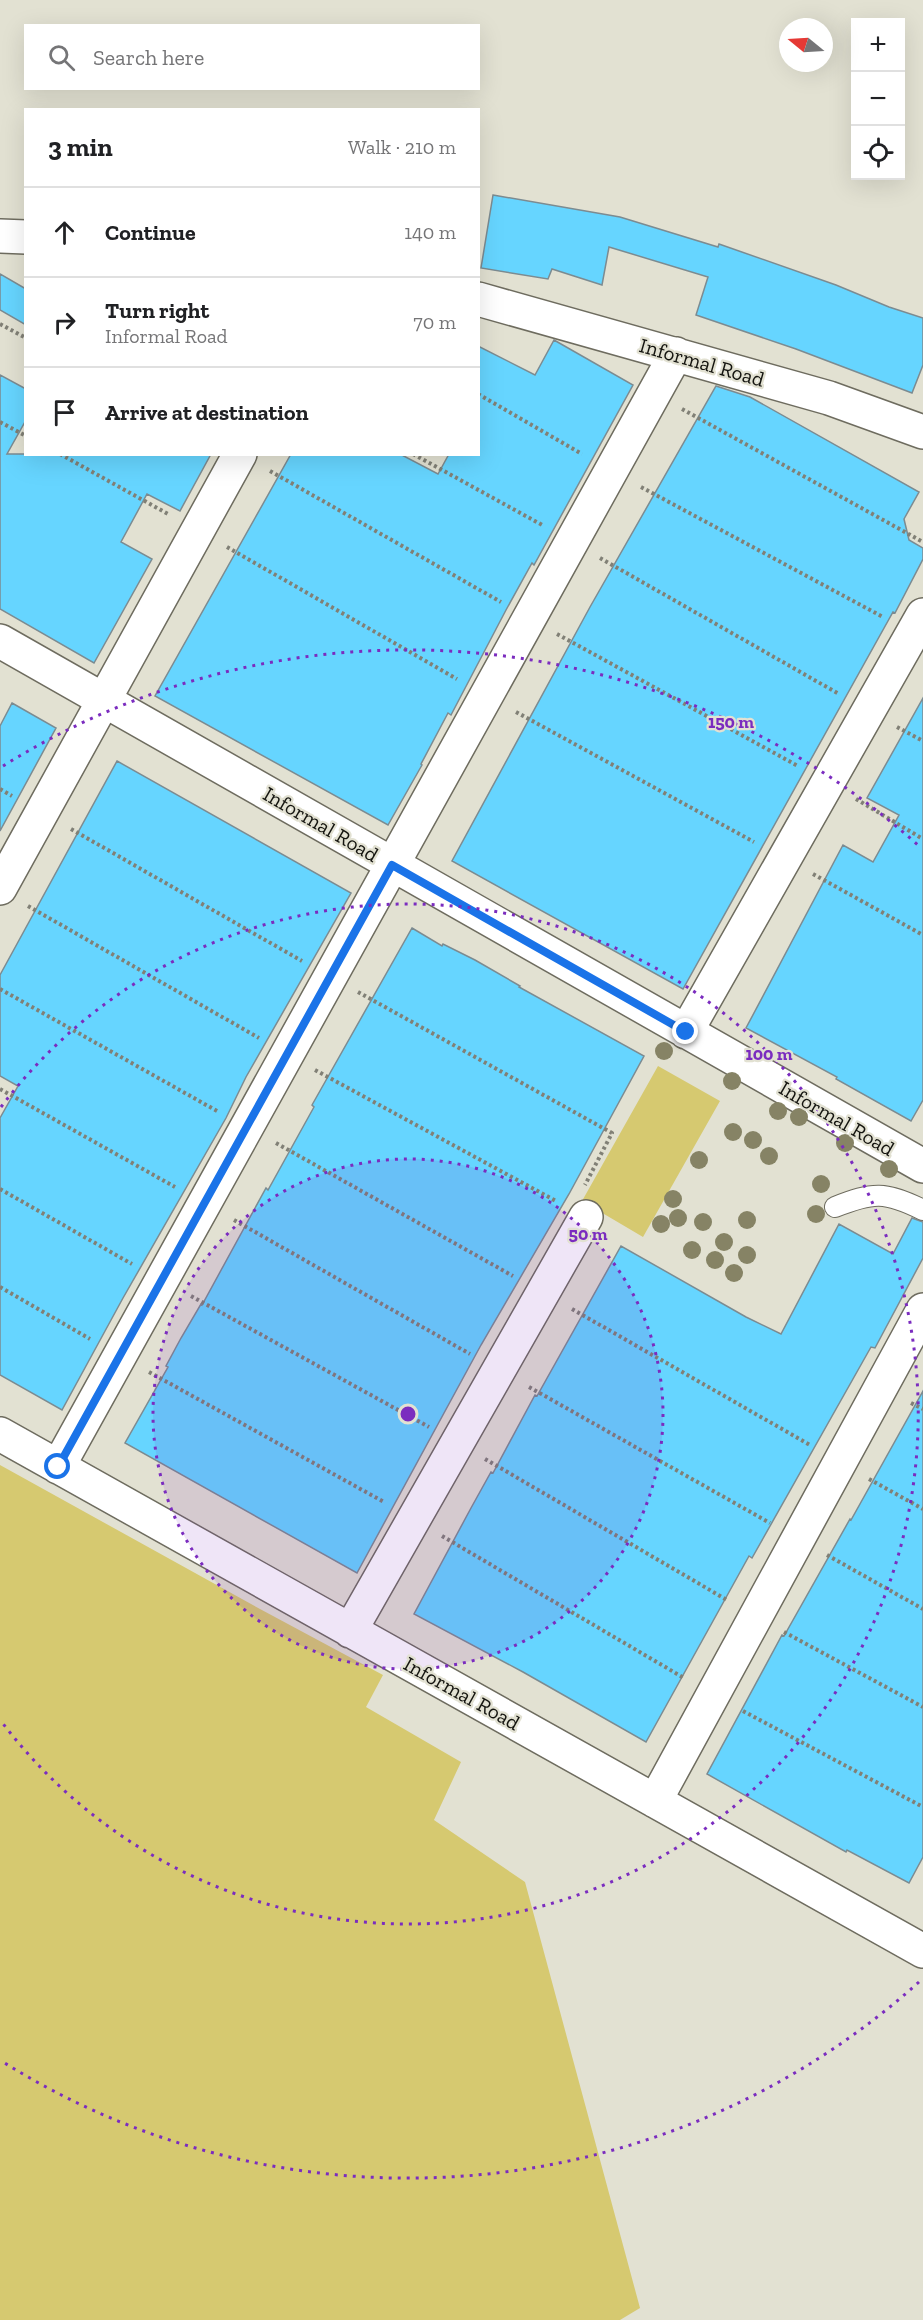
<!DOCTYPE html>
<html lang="en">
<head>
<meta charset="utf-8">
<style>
  body { margin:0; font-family:"Zilla Slab",serif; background:#f2f2f2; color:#202124 }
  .controls { position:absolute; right:18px; top:18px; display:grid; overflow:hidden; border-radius:0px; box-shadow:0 6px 24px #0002 }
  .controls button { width:54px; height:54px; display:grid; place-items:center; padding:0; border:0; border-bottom:2px solid #e0e0e0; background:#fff; color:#202124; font:30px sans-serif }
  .compass { position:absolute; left:779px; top:18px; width:54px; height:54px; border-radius:50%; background:#fff; box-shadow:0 6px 24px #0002; rotate:288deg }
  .stop { position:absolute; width:18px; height:18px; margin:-14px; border:4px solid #1a73e8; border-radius:50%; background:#fff }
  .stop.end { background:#1a73e8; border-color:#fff; box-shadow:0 2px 6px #0008 }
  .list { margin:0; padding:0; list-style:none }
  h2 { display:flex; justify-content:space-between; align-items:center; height:78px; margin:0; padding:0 24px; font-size:26px }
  h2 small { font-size:20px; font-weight:400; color:#757577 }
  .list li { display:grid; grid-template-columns:39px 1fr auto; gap:18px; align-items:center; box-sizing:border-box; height:90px; padding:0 24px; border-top:2px solid #e0e0e0 }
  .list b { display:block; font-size:22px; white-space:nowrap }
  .list p { margin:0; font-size:20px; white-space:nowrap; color:#757577 }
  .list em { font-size:20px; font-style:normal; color:#757577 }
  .icon { flex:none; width:33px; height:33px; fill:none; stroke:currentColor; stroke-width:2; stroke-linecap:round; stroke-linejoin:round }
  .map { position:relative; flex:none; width:923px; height:2320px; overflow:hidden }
  .search { position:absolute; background:#fff; box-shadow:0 6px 24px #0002; left:24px; top:24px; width:456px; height:66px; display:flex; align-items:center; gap:15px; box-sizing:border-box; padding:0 21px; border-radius:0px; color:#757577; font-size:22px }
  .panel { position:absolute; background:#fff; box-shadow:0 6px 24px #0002; left:24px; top:108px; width:456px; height:348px; border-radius:0px }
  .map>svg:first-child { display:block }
  .green { fill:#d6c970 }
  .building { fill:#66d5ff; stroke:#7c8b91; stroke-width:1.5 }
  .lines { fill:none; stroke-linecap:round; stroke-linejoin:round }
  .lane-casing { stroke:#6e6c5f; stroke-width:22 }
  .street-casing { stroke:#6e6c5f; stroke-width:36 }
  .path { stroke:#818076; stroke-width:4; stroke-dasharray:3 3; stroke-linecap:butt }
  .lane { stroke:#fff; stroke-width:20 }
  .street { stroke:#fff; stroke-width:33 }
  .tree { fill:#868365 }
  .route { stroke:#1a73e8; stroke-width:8 }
  .ring { fill:none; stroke:#7b2cbf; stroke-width:3; stroke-dasharray:3 6 }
  .labels { text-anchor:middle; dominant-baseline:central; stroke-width:4.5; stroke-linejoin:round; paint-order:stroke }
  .street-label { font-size:21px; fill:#14140f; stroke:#e2e1d2 }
  .centre { fill:#7b2cbf; stroke:#e2e1d2; stroke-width:3 }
  .ring-label { font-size:18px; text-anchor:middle; font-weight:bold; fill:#7b2cbf; stroke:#e2e1d2; stroke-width:4.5; stroke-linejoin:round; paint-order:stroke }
</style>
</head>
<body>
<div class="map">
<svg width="923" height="2320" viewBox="0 0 923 2320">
  <rect width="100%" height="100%" fill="#e2e1d2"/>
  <path class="green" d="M 658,1066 L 720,1101 L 643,1237 L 582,1201 Z
    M 0,1465 L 260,1609 L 383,1675 L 366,1707 L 461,1762 L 434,1820 L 525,1882 L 640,2308 L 620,2320 L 0,2320 Z"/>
  <path class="building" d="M 493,195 L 620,217 L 718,247 L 719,244 L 836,285 L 889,307 L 923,318 L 923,365 L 912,393 L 796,349 L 696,315 L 708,277 L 609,247 L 602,285 L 552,269 L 548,279 L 481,268 Z
    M 0,274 L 26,289 L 26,325 L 0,310 Z
    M 554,340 L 633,385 L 534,565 L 532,563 L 506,610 L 451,715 L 448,713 L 421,764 L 422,765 L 388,825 L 155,696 L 291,454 L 400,454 L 438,474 L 449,454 L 478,454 L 478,346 L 535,375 Z
    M 0,375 L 26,389 L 26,420 L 7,454 L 211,454 L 180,511 L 147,494 L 121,542 L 152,559 L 94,663 L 0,609 Z
    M 716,386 L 750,397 L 919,492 L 904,519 L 909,540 L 923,548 L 923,559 L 895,613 L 893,612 L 683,989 L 452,861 L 590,607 Z
    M 923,698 L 923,1100 L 911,1121 L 836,1079 L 837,1077 L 746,1028 L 843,845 L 873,862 L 899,815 L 867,798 Z
    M 12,703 L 56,728 L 0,831 L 0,726 Z
    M 117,761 L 351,893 L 246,1077 L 226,1118 L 123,1298 L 62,1410 L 0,1375 L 0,1118 L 18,1086 L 0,1076 L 0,975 Z
    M 412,928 L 442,946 L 443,944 L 475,960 L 520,986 L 519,987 L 644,1056 L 569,1194 L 481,1345 L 357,1573 L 125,1443 L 168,1367 L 166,1366 L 181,1338 L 201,1304 L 202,1305 L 266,1188 L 268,1190 L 314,1107 L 312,1105 Z
    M 912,1218 L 923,1222 L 923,1258 L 875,1348 L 871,1347 L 752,1558 L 749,1556 L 646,1742 L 523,1672 L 414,1614 L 471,1508 L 491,1472 L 493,1473 L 535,1395 L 537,1396 L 621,1246 L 746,1317 L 781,1334 L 839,1224 L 893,1254 Z
    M 923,1391 L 923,1857 L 909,1883 L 847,1850 L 846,1852 L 707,1774 L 782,1635 L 784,1636 L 850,1519 L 851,1520 Z"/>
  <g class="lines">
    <g class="lane-casing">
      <path id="lane" d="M 835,1207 C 873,1192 885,1191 923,1210"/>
    </g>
    <g class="street-casing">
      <path id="street" d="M 0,236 L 26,237
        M 478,299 L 829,398 L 923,432
        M 0,641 L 923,1166
        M 0,888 L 240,454
        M 686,1032 L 923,615
        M 0,1434 L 923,1951
        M 58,1467 L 676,354
        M 350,1631 L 586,1217
        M 655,1801 L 923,1310"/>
    </g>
    <path class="path" d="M 0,324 L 26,338
      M 478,394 L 582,454
      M 682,409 L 923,542
      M 0,422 L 26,436
      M 60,454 L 168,514
      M 413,454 L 544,526
      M 270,471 L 501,602
      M 641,487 L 883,617
      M 227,547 L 457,679
      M 600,558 L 839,694
      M 557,634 L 798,766
      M 516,712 L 754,842
      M 897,727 L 923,741
      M 0,789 L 12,796
      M 856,799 L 923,839
      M 71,829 L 302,961
      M 813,874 L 923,935
      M 28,906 L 259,1038
      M 0,989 L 217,1111
      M 358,992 L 612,1133 L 585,1185
      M 315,1070 L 556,1201
      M 0,1089 L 175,1187
      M 276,1143 L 513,1276
      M 0,1189 L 132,1264
      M 234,1220 L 470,1354
      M 0,1287 L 90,1339
      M 191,1296 L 429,1427
      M 572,1309 L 810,1445
      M 149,1372 L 384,1502
      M 529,1387 L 770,1523
      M 911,1403 L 923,1409
      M 485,1459 L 727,1600
      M 869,1479 L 923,1509
      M 442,1536 L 684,1678
      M 827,1555 L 923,1609
      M 784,1632 L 923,1707
      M 743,1711 L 923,1807"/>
    <use href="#lane" class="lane"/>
    <use href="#street" class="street"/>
  </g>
  <g class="tree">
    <circle cx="664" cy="1051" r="9"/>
    <circle cx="732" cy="1081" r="9"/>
    <circle cx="778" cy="1111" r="9"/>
    <circle cx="799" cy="1117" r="9"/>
    <circle cx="733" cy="1132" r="9"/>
    <circle cx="753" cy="1140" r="9"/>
    <circle cx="845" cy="1143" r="9"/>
    <circle cx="769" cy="1156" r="9"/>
    <circle cx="699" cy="1160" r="9"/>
    <circle cx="889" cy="1169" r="9"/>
    <circle cx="821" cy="1184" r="9"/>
    <circle cx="673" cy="1199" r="9"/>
    <circle cx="816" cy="1214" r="9"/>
    <circle cx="678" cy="1218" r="9"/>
    <circle cx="747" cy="1220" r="9"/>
    <circle cx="703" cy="1222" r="9"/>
    <circle cx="661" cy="1224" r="9"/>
    <circle cx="724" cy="1242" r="9"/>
    <circle cx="692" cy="1250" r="9"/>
    <circle cx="747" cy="1255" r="9"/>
    <circle cx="715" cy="1260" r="9"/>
    <circle cx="734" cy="1273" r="9"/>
  </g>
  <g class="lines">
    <path class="route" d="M 58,1467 L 392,865 L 686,1032"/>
  </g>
  <circle cx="408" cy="1414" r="255" fill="#7b2cbf" fill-opacity=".12"/>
  <g class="ring">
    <circle cx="408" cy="1414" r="255"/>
    <path d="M1 1107A510 510 0 1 1 1 1721"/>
    <path d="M919 1982A764 764 0 0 1 3 2062M3 766A764 764 0 0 1 919 846"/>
  </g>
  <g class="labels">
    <g class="street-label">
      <text transform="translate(702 362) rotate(16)">Informal Road</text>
      <text transform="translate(321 824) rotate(30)">Informal Road</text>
      <text transform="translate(837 1118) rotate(30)">Informal Road</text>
      <text transform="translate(462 1693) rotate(29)">Informal Road</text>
    </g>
  </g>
  <circle cx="408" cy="1414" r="9" class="centre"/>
  <g class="ring-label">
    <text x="731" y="728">150 m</text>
    <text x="769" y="1060">100 m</text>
    <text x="588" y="1240">50 m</text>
  </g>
</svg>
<div class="controls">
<button>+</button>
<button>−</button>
<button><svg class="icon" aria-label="locate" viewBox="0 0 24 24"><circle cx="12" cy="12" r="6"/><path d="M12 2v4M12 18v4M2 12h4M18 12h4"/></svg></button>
</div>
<svg class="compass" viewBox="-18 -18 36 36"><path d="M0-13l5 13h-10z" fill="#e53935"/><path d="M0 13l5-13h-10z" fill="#757577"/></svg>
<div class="stop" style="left:58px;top:1467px"></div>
<div class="stop end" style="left:686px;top:1032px"></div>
<div class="search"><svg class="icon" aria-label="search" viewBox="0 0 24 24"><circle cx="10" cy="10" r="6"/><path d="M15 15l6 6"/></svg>Search here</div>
<section class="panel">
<h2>3 min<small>Walk · 210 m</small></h2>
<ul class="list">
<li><svg class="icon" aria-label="ahead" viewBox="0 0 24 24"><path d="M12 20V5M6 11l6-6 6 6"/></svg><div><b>Continue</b></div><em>140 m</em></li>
<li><svg class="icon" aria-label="right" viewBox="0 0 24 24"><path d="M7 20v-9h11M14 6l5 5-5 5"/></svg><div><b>Turn right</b><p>Informal Road</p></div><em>70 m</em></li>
<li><svg class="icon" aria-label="arrive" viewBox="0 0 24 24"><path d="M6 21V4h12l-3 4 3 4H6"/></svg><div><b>Arrive at destination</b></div></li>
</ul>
</section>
</div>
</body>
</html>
